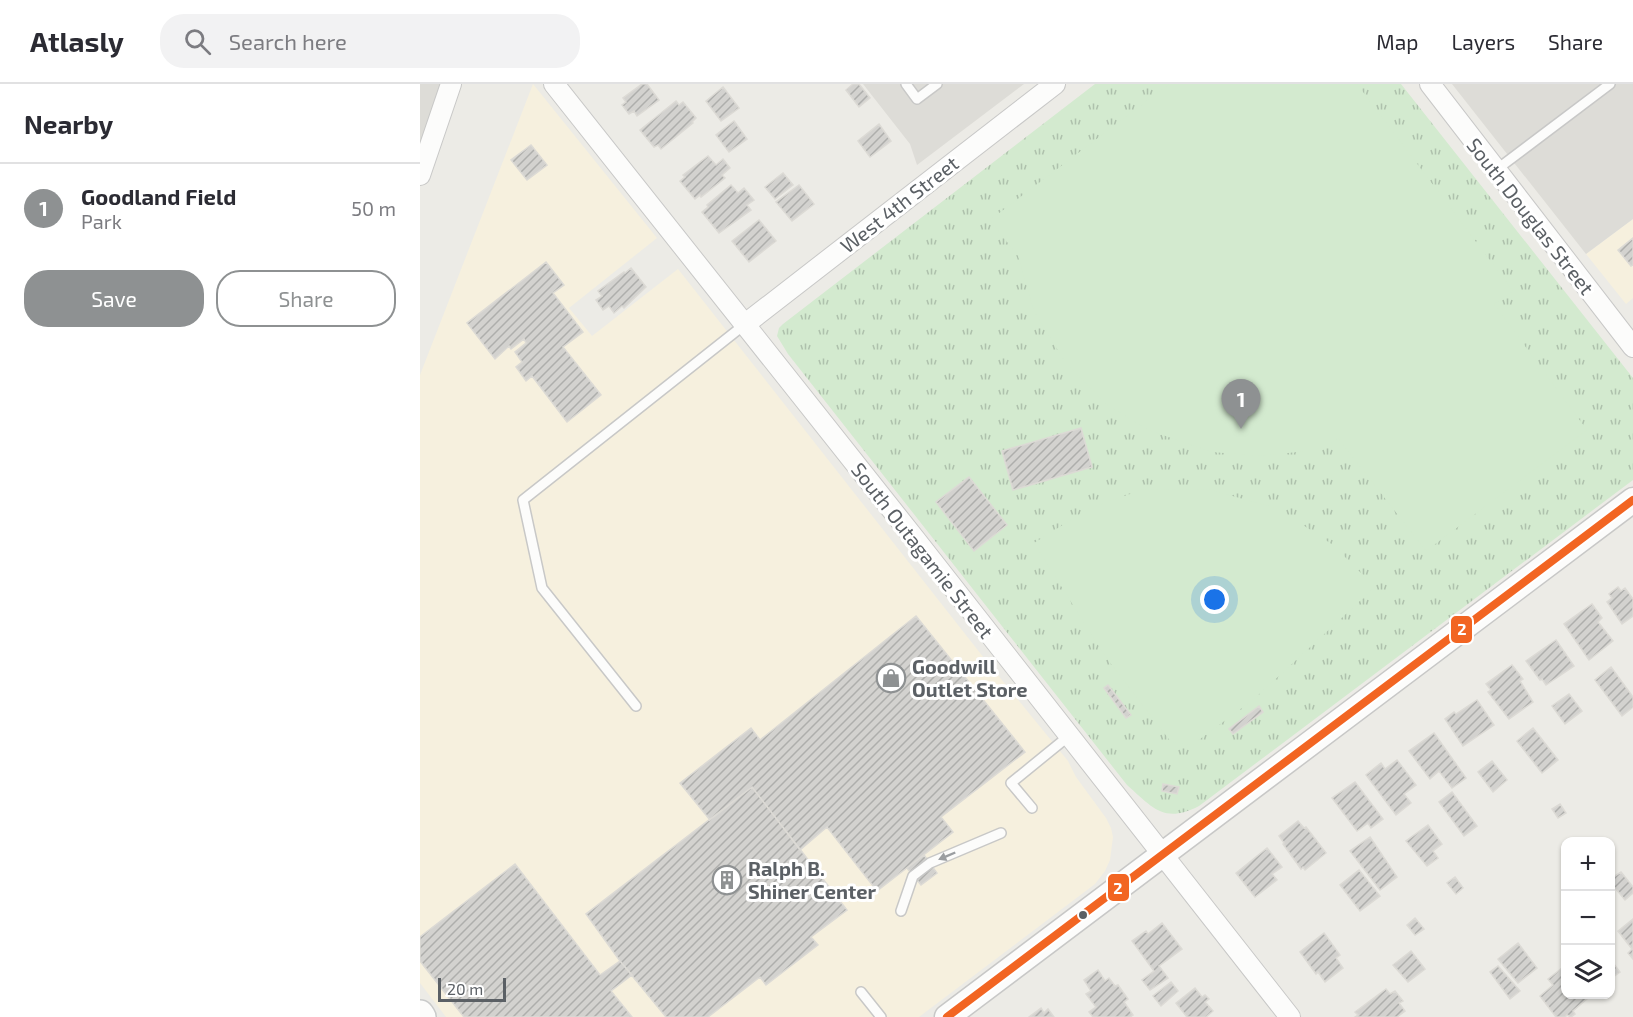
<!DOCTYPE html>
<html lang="en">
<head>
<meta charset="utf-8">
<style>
  body { margin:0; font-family:"Exo 2",sans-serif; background:#f2f2f3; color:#2b2b33 }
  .controls { position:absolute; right:18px; bottom:18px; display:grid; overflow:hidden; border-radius:12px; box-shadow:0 2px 4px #0004 }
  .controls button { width:54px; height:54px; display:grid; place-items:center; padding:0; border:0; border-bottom:2px solid #e1e1e2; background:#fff; color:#2b2b33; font:30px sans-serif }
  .scale { position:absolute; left:18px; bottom:15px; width:68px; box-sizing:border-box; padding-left:6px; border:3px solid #5b6065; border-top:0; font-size:16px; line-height:21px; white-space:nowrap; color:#5b6065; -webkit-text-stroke:4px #fff; paint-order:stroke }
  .you { position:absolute; left:795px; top:516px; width:21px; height:21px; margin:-15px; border:4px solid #fff; border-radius:50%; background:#1a73e8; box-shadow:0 0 0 9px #1a73e833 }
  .badge { display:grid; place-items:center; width:39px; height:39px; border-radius:50%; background:#8e9192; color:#fff; font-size:20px; font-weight:700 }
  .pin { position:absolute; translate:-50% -50px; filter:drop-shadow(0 2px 3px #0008) }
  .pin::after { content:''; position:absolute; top:32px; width:21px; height:18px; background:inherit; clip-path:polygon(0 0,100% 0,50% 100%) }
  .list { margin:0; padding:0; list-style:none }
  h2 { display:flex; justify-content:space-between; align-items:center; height:78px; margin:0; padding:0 24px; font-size:26px }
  h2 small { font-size:20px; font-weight:400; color:#7c7c81 }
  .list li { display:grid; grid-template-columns:39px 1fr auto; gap:18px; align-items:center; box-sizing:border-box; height:90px; padding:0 24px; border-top:2px solid #e1e1e2 }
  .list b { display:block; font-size:22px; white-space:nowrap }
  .list p { margin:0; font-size:20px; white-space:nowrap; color:#7c7c81 }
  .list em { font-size:20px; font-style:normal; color:#7c7c81 }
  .actions { display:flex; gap:12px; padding:18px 24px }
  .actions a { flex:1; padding:14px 0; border:2px solid #8e9192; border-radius:24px; text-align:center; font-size:21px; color:#8e9192 }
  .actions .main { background:#8e9192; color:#fff }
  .icon { flex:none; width:33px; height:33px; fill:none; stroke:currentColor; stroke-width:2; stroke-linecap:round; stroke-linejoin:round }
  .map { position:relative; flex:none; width:1213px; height:933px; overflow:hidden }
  header { display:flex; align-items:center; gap:36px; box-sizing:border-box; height:84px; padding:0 30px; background:#fff; border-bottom:2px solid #e1e1e2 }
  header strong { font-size:28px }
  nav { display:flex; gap:33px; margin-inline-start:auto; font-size:21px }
  .search { width:420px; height:54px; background:#f2f2f3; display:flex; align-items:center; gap:15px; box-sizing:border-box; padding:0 21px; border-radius:24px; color:#7c7c81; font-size:22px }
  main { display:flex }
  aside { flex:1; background:#fff }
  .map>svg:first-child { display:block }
  .commercial { fill:#f6f0de }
  .industrial { fill:#dddcd7 }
  .grass { fill:url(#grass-tufts) }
  .pitch { fill:#d3eacf }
  .building { fill:url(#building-hatch); stroke:#dcdad5; stroke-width:1.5 }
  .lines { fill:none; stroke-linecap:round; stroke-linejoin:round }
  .service-casing { stroke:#c8c8c7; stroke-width:12 }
  .minor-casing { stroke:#c8c8c7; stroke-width:22 }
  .tertiary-casing { stroke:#c8c8c7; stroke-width:27 }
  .secondary-casing { stroke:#c9caca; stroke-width:30 }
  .service { stroke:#fcfcfb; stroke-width:9 }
  .minor { stroke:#fcfcfb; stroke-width:20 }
  .tertiary { stroke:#fcfcfb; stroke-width:24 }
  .secondary { stroke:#fcfcfb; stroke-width:27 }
  .bus-1-casing { stroke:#fff; stroke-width:12 }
  .bus-1 { stroke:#f26522; stroke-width:8 }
  .oneway { fill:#9b9ea1 }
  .bus-dot { fill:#5b6065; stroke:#fff; stroke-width:2 }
  .labels { text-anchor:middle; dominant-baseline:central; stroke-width:6; stroke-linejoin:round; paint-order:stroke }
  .street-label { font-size:20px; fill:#5b6065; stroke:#fff }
  .poi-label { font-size:20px; font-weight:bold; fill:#5b6065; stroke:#fff; text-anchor:start }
  .line-badge { stroke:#fff; stroke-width:2 }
  .badge-label { font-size:16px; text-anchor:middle; font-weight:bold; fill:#fff }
</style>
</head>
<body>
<header>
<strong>Atlasly</strong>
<div class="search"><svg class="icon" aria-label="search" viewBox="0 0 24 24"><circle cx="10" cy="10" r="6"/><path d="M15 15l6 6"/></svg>Search here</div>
<nav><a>Map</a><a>Layers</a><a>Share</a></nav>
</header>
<main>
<aside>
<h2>Nearby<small></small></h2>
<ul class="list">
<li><span class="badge">1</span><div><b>Goodland Field</b><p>Park</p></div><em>50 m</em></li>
</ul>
<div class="actions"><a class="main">Save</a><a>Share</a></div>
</aside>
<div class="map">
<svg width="1213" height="933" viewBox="0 0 1213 933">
  <defs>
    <pattern id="grass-tufts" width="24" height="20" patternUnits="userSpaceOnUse" patternTransform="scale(1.5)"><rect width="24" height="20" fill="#d3eacf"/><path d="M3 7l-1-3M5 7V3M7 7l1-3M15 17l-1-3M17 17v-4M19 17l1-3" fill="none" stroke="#aec1ac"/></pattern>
    <pattern id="building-hatch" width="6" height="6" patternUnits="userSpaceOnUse" patternTransform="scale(1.5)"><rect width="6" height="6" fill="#d3d2cf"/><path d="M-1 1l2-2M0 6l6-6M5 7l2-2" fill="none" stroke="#aeaeac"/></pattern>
  </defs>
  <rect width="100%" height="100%" fill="#ecebe6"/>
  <path class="commercial" d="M 113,0 L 237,154 L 149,224 L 172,252 L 258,185 L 564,574 L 648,677 L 656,693 L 686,734 L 691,744 L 693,753 L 690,776 L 685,787 L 675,800 L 499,933 L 26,933 L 0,899 L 0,291 Z
    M 1213,135 L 1213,214 L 1206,220 L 1166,170 Z"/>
  <path class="industrial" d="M 0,0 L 23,0 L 0,69 Z
    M 443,0 L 604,0 L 497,81 L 490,60 Z
    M 1032,0 L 1213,0 L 1213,135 L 1166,170 Z"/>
  <path class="grass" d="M 675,0 L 981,0 L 1213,294 L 1213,396 L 779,722 C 744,740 733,724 707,701 L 368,270 L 357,252 L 359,244 L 363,240 Z"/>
  <path class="pitch" d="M 749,0 L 937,0 L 1093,207 L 1074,220 L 1167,346 L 1006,467 L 918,354 L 910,359 L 886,367 L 840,372 L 792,368 L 728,346 L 686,320 L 645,278 L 614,227 L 598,172 L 570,136 Z
    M 724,405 L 791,406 L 859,425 L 913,461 L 955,503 L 834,615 L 772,661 L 751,658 L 685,572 L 614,459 L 668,425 Z"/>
  <path class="building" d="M 222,0 L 227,0 L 239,16 L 217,32 L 214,27 L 209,30 L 202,21 L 206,18 L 203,14 Z
    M 433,0 L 439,0 L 450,14 L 439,23 L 426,6 Z
    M 303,3 L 319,24 L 301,37 L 286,17 Z
    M 256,17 L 259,21 L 263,18 L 276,34 L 272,38 L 273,39 L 241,65 L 238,61 L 234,63 L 220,46 Z
    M 314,37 L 327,55 L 309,68 L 296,51 Z
    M 459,40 L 471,57 L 450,73 L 438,57 Z
    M 111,61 L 127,81 L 107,96 L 91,76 Z
    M 288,72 L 296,81 L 303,75 L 310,84 L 302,91 L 305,94 L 281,113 L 280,111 L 275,115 L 260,97 L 265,93 L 263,91 Z
    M 363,89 L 373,101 L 355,115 L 345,103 Z
    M 311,101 L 318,109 L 324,104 L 334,116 L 327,121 L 331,126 L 299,149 L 282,128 L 288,123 L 287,121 Z
    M 379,101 L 394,120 L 372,137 L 356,118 Z
    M 339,136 L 356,157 L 329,178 L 312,157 Z
    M 1213,154 L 1213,181 L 1211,182 L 1198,166 Z
    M 126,178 L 144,201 L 133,209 L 163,248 L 143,263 L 181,311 L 147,338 L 112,292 L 106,297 L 96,283 L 102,278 L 95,268 L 106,259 L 104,255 L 91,265 L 89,262 L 75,275 L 47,239 Z
    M 211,184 L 226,203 L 204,224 L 202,222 L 194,229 L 189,222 L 183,226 L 176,216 L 182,212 L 178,207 L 204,188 L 205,189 Z
    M 661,344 L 672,383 L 593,406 L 582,367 Z
    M 549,393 L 587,441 L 554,467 L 516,418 Z
    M 1198,503 L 1201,507 L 1205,504 L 1213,515 L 1213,532 L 1202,540 L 1187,518 L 1192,514 L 1189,510 Z
    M 1172,520 L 1182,534 L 1178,538 L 1193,557 L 1169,576 L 1144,540 Z
    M 496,532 L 605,668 L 521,733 L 533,748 L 457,807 L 407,743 L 380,766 L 332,703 L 290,736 L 260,699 L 331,644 L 340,656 Z
    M 1136,556 L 1154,582 L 1126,601 L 1122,595 L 1120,596 L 1106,577 Z
    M 1092,581 L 1103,595 L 1100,597 L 1113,618 L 1089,635 L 1068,608 L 1071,606 L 1066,600 Z
    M 1191,583 L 1213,613 L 1213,623 L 1202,632 L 1175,596 Z
    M 688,601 L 711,631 L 706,634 L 684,604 Z
    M 1149,610 L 1162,627 L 1145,640 L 1132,622 Z
    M 1057,616 L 1074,641 L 1043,662 L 1025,635 L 1034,628 L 1036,630 Z
    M 839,622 L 843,628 L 813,650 L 809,645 Z
    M 1113,644 L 1138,676 L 1122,689 L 1097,657 Z
    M 1014,649 L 1046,694 L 1032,704 L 1019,687 L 1010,695 L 989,667 Z
    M 977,676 L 996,701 L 984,710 L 991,719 L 976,731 L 946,691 L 961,679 L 965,685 Z
    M 1072,677 L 1087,696 L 1073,708 L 1058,688 Z
    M 935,698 L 963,735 L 951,744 L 948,739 L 937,747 L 912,714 Z
    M 743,700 L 759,703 L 757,710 L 742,707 Z
    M 332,703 L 427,826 L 391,853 L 398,861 L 346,901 L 340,893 L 288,933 L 246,933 L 200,877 L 166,830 Z
    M 1032,708 L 1057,742 L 1044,752 L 1019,718 Z
    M 1140,720 L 1146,729 L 1138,734 L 1132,725 Z
    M 878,737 L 884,744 L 886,743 L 906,769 L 885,786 L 883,783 L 881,785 L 863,760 L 864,759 L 859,752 Z
    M 1008,741 L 1022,760 L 1013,767 L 1018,774 L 1007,782 L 986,757 Z
    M 950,753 L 977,793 L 960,806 L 930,767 Z
    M 847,764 L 862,783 L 852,790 L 857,796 L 835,813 L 816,789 Z
    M 504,771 L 517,789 L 501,801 L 487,784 Z
    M 95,780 L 180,891 L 200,877 L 212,891 L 191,907 L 212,933 L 44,933 L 0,877 L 0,853 Z
    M 939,786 L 960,812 L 940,827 L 920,801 Z
    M 1201,788 L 1213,803 L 1213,809 L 1205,816 L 1190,798 L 1190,795 Z
    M 1035,793 L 1043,804 L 1036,810 L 1027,799 Z
    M 995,834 L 1004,845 L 995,851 L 987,841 Z
    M 1213,835 L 1213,875 L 1208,869 L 1212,865 L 1198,847 Z
    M 742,839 L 762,865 L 739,882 L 748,894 L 730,906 L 722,896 L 734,887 L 712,857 L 726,847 L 728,850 Z
    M 904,849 L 920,871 L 916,874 L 923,884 L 905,898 L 898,888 L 896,890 L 880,868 Z
    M 1098,859 L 1117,884 L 1098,899 L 1078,875 Z
    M 991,867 L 1005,885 L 988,898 L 973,881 Z
    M 1190,875 L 1200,888 L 1190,895 Z
    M 1078,882 L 1100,907 L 1090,915 L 1070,888 Z
    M 1142,884 L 1146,888 L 1146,910 L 1163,910 L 1167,915 L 1153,927 L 1155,930 L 1151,933 L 1147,931 L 1145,933 L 1136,933 L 1120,912 L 1133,901 L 1128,895 Z
    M 678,886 L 685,897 L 689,894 L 695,902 L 698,901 L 708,915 L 704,918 L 713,931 L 710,933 L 673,933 L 669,928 L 676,923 L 666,910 L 671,907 L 664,896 Z
    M 751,898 L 758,907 L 741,922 L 733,912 Z
    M 775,904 L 782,913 L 785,911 L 789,915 L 785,918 L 793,927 L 786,933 L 767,933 L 756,919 Z
    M 966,905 L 970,910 L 975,907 L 983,917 L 979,919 L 985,927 L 977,933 L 935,933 L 938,931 L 935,928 Z
    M 621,924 L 624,929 L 628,925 L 634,933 L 609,933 Z"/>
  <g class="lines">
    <g class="service-casing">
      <path id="service" d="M 486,0 L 497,15 L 517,0
        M 1076,86 L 1190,0
        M 216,622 L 122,504 L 103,416 L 324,241
        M 612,724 L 591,699 L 650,651
        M 481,827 L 493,792 L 510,779 L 581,749
        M 441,908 L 461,933"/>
    </g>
    <g class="minor-casing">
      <path id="minor" d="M 134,0 L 495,455 L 870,933
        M 1010,0 L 1213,263
        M 0,91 L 31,0
        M 324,241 L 635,0"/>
    </g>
    <g class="tertiary-casing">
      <path id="tertiary" d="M 527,933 L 1213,416"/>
    </g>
    <g class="secondary-casing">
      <path id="secondary" d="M 0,930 L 2,933"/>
    </g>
    <use href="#service" class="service"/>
    <use href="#minor" class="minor"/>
    <use href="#tertiary" class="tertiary"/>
    <use href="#secondary" class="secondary"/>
    <g class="bus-1-casing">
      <path id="bus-1" d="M 527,933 L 1213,416"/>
    </g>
    <use href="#bus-1" class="bus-1"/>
  </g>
  <defs><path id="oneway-solid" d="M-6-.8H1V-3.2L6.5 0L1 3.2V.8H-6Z" transform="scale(1.5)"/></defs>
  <use class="oneway" href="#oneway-solid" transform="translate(527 772) rotate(157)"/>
  <defs>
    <g id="shop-ring" transform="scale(1.5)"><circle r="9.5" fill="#fff" stroke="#8e9192" stroke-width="1.5"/><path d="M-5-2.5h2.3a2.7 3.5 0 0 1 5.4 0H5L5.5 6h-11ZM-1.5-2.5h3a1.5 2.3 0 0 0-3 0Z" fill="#8e9192"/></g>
    <g id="building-ring" transform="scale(1.5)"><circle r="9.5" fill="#fff" stroke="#8e9192" stroke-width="1.5"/><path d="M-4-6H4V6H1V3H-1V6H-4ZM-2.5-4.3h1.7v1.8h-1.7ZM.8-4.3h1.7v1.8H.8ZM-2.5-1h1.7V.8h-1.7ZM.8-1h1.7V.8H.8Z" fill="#8e9192"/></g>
  </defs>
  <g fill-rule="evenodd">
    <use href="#shop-ring" x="471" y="594"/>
    <use href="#building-ring" x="307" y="796"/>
  </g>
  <circle class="bus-dot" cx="663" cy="831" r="5"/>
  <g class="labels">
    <g class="street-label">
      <text transform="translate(479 120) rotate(-38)">West 4th Street</text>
      <text transform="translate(1111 132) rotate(52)">South Douglas Street</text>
      <text transform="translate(503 466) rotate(52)">South Outagamie Street</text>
    </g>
    <g class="poi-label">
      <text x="492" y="582">Goodwill<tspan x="492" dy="23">Outlet Store</tspan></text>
      <text x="328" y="784">Ralph B.<tspan x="328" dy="23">Shiner Center</tspan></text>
    </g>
  </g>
  <g class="line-badge">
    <rect x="1030" y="531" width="23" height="29" rx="6" fill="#f26522"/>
    <rect x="687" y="789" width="23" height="29" rx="6" fill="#f26522"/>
  </g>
  <g class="badge-label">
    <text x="1042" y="551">2</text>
    <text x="698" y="810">2</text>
  </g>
</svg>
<div class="controls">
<button>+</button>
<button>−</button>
<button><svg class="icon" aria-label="layers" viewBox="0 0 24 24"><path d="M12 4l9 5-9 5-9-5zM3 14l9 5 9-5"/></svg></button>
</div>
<div class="scale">20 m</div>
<div class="you"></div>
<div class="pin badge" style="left:821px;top:345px">1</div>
</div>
</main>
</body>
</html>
